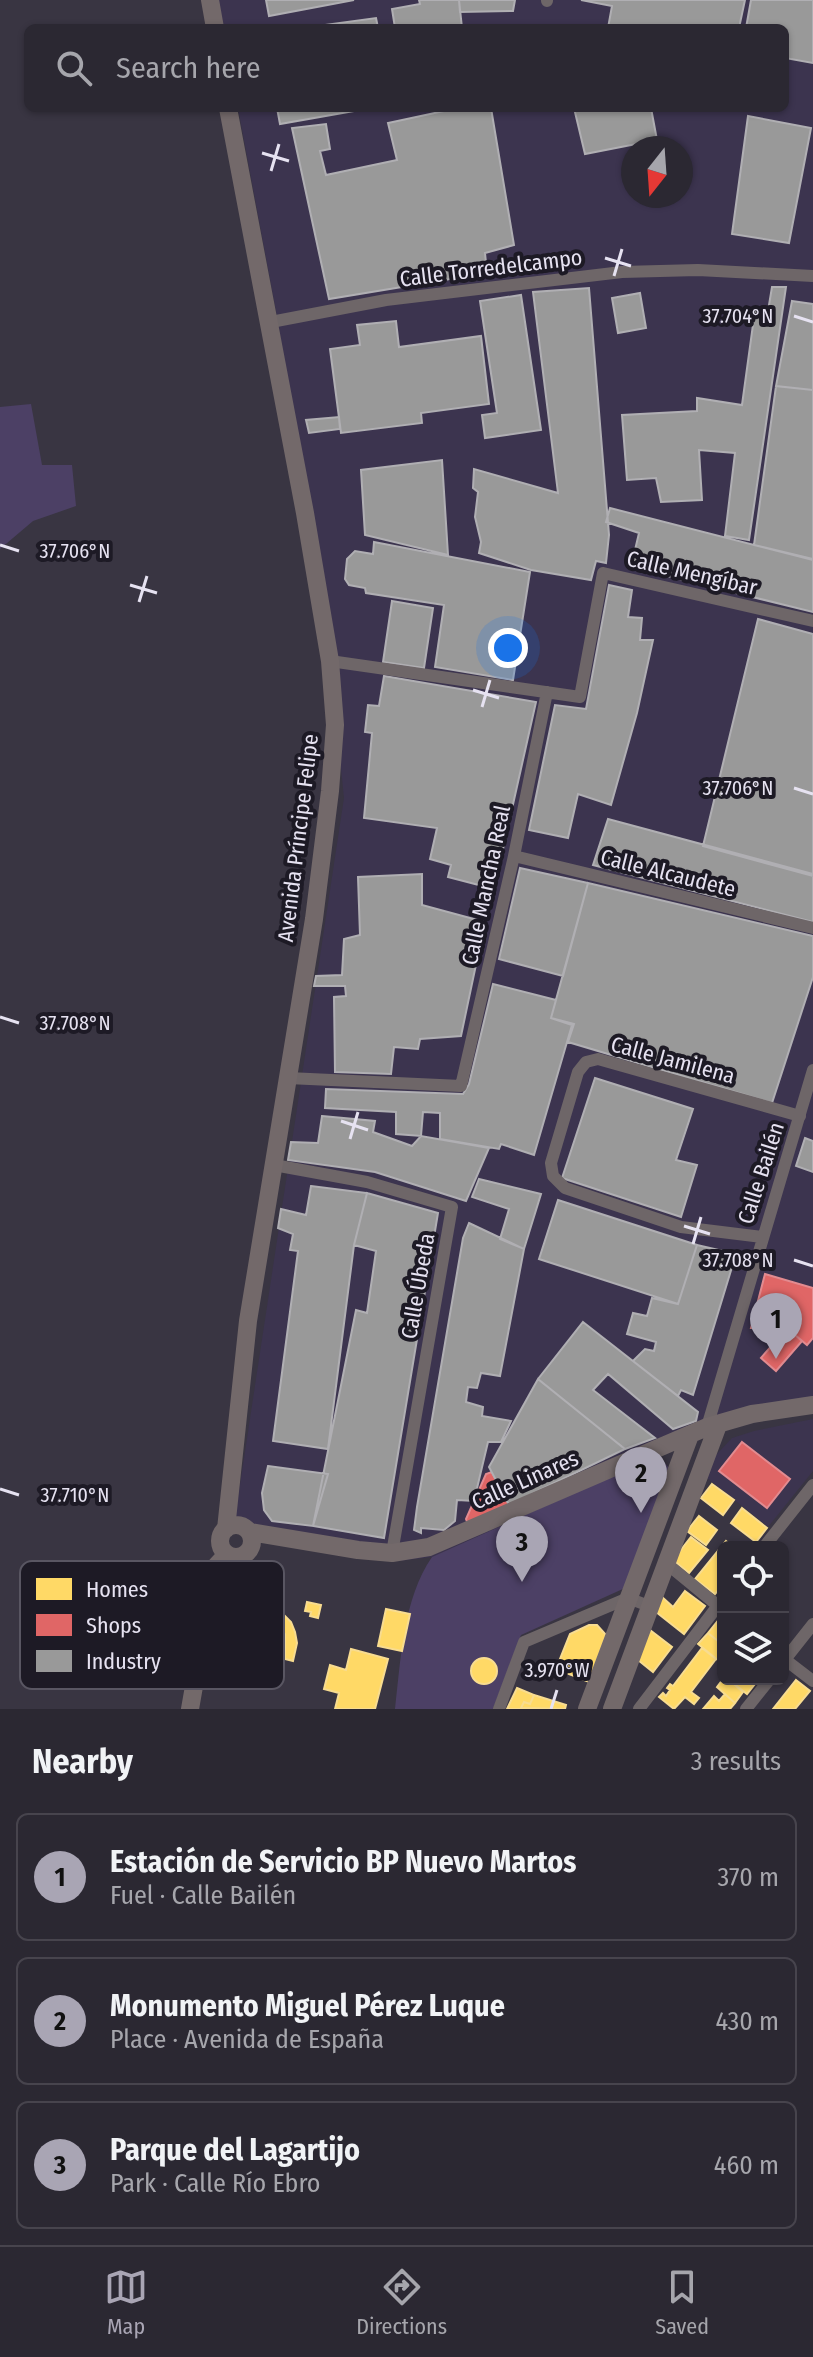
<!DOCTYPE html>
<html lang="en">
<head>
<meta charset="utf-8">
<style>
  body { margin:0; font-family:"Fira Sans Condensed",sans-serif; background:#37343e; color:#f1f3f6 }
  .controls { position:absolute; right:24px; bottom:24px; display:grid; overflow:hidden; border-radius:12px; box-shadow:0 2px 6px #0004 }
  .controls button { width:72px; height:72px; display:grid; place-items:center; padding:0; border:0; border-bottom:2px solid #47444d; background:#2b2832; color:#f1f3f6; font:40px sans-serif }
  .compass { position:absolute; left:621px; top:136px; width:72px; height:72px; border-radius:50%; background:#2b2832; box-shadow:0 2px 6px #0004; rotate:197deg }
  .you { position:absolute; left:508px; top:648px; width:28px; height:28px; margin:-20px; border:6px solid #fff; border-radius:50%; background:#1a73e8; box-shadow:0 0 0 12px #1a73e833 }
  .badge { display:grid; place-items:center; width:52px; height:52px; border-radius:50%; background:#a9a5b4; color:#111; font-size:26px; font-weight:700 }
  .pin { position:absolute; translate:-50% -66px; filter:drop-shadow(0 2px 4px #0008) }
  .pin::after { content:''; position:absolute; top:42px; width:28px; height:24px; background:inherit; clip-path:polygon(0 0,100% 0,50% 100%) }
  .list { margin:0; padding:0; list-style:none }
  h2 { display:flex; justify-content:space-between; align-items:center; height:104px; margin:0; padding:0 32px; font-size:34px }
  h2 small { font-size:26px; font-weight:400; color:#a6a6ac }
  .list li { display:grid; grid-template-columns:52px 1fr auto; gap:24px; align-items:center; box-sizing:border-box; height:128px; margin:0 16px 16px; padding:0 16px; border:2px solid #47444d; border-radius:12px }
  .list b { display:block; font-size:30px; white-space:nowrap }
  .list p { margin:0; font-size:26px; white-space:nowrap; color:#a6a6ac }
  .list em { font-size:26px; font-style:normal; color:#a6a6ac }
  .icon { flex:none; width:44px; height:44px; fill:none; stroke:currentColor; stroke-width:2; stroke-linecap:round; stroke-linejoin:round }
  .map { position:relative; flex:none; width:813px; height:1709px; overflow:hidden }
  .search { position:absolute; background:#2b2832; box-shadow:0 2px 6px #0004; left:24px; right:24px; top:24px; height:88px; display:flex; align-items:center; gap:20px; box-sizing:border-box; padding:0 28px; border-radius:12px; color:#a6a6ac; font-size:30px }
  .sheet { height:536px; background:#2b2832 }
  nav { display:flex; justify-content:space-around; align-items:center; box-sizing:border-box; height:112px; border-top:2px solid #47444d; background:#2b2832; font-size:22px; color:#a6a6ac }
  nav a { display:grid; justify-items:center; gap:4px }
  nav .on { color:#a9a5b4 }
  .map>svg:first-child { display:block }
  .built { fill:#3c344f; fill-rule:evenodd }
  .green { fill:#4c4065 }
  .homes { fill:#ffd966; stroke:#f8dc90; stroke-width:2 }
  .shops { fill:#e06666; stroke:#e28b90; stroke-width:2 }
  .industry { fill:#999; stroke:#b0afb3; stroke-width:2 }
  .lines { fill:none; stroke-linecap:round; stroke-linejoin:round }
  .street { stroke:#6e6668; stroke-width:12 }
  .secondary { stroke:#73696a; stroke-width:18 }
  .ticks { fill:none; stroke:#e6e2f1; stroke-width:3 }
  .labels { text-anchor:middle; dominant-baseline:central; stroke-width:8; stroke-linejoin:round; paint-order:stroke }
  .street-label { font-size:22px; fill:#e6e2f1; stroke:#1d1a25 }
  .key { fill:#1d1a25; stroke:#595662; stroke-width:2 }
  .key-label { font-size:22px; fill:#e6e2f1 }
  .ticks-label { font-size:20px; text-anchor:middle; fill:#e6e2f1; stroke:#1d1a25; stroke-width:8; stroke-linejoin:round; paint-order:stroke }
</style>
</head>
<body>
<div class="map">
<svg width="813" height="1709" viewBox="0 0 813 1709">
  <rect width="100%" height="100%" fill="#393542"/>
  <path class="built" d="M 218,0 L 813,0 L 813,1411 L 786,1414 L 701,1437 L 432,1557 L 398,1561 L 351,1555 L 233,1531 L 344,798 L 330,661 L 278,322 L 238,108 L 785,108 L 785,28 L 224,28 ZM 633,148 L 681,148 L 681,196 L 633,196 Z
    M 813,1419 L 813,1471 L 768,1527 L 707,1478 L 715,1456 L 732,1438 L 754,1431 Z"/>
  <path class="green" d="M 31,404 L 42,465 L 72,465 L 76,506 L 33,521 L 0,549 L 0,407 Z
    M 650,1459 C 662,1460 667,1462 672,1474 L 625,1588 L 521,1635 L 493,1709 L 395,1709 C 401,1659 403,1599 432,1557 Z"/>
  <path class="homes" d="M 712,1484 L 734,1500 L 723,1515 L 701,1498 Z
    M 742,1508 L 767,1528 L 756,1542 L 731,1523 Z
    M 699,1516 L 717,1530 L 706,1545 L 687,1531 Z
    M 691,1537 L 708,1550 L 689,1573 L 673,1560 Z
    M 726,1541 L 733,1547 L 723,1547 L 723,1584 L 715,1594 L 695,1579 Z
    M 685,1591 L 705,1606 L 684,1634 L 656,1612 L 661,1596 L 673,1607 Z
    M 307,1602 L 321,1605 L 318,1618 L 310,1616 L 311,1612 L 305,1611 Z
    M 278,1609 L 291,1622 L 295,1632 L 297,1643 L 293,1661 L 285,1659 L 285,1634 L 271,1615 Z
    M 386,1609 L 410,1614 L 402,1651 L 378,1646 Z
    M 720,1618 L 723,1620 L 723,1645 L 708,1633 Z
    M 589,1625 L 597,1625 L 606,1635 L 589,1682 L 556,1669 L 570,1634 Z
    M 650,1630 L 672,1647 L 653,1672 L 638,1660 Z
    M 708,1633 L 723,1645 L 723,1657 L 719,1661 L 698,1644 Z
    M 702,1648 L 716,1659 L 691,1692 L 699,1698 L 694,1704 L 685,1697 L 674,1709 L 659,1697 L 663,1693 L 666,1696 L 670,1690 L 667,1688 L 670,1684 L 673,1686 Z
    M 351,1649 L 388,1659 L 375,1709 L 335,1709 L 339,1693 L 324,1689 L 330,1665 L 346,1670 Z
    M471 1671a13 13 0 1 1 26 0a13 13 0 1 1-26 0Z
    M 723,1679 L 728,1679 L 743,1692 L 735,1703 L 717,1687 Z
    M 728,1679 L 757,1679 L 758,1680 L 747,1694 Z
    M 796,1680 L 810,1691 L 795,1709 L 773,1709 Z
    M 517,1688 L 534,1695 L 530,1704 L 524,1702 L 521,1708 L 524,1709 L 507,1709 Z
    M 725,1694 L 735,1703 L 730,1709 L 703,1709 L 714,1696 L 719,1701 Z
    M 534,1695 L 566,1705 L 565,1709 L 521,1708 L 524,1702 L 530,1704 Z"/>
  <path class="shops" d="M 765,1274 L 813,1288 L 813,1338 L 807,1345 L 782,1324 L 774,1322 L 772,1328 L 751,1328 Z
    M 787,1328 L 802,1341 L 776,1371 L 761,1358 Z
    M 742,1442 L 790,1479 L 767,1508 L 719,1471 Z
    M 492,1472 L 509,1505 L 468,1524 L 466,1519 L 486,1474 Z"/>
  <path class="industry" d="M 266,0 L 354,0 L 269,16 Z
    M 419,0 L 459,0 L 462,28 L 395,28 L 392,9 L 420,4 Z
    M 459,0 L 515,0 L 513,11 L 460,12 Z
    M 581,0 L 745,0 L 739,28 L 608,28 L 612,6 Z
    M 751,0 L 813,0 L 813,63 L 785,58 L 785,28 L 746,28 Z
    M 376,18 L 378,28 L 303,28 Z
    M 277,108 L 371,108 L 280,124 Z
    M 458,108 L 491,108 L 514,245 L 485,253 L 487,273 L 329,299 L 292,128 L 326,124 L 330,149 L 320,151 L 326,175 L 397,160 L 388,123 Z
    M 574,108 L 651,108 L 657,140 L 585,154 Z
    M 748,116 L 811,128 L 789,243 L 732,234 Z
    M 772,287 L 786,287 L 749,540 L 725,536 L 735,453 L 699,450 L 702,500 L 661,502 L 656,478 L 627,480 L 622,415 L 697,411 L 697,398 L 742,405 L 755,310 L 768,311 Z
    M 589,288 L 609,535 L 606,563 L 596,561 L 591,580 L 531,570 L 479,553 L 481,542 L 475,517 L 478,492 L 473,488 L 474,469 L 558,493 L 533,292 Z
    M 640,293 L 646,328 L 618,333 L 612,298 Z
    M 521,295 L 541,430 L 485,438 L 482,415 L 497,413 L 480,301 Z
    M 792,301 L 813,304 L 813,390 L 776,386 Z
    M 396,321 L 399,347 L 481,336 L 489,404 L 421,413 L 422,423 L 341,433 L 330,349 L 360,345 L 357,325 Z
    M 776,386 L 813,390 L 813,559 L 754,545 Z
    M 339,417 L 340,429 L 309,433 L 306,420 Z
    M 442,460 L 448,555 L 365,535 L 361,470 Z
    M 610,508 L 813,560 L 813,612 L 631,567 L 639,533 L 606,522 Z
    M 374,542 L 530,572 L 513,680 L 435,667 L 444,605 L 366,593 L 365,588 L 349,585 L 345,579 L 347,559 L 355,551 L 373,554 Z
    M 609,585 L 632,590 L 628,617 L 642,618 L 640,640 L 653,640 L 637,713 L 611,805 L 578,794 L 568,838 L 529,830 L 555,705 L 586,709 Z
    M 392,601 L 433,608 L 424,668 L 383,662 Z
    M 758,619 L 813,634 L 813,876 L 703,846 Z
    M 384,676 L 536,702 L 494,889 L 448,877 L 451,865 L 430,859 L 437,828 L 364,818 L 372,733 L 365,732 L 368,705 L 379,706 Z
    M 608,819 L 813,874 L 813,922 L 593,865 Z
    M 520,868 L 588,883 L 563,976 L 499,959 Z
    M 422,874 L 422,905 L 485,922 L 461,1036 L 420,1039 L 418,1049 L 394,1047 L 391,1074 L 335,1072 L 334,997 L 346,996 L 345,986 L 314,986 L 316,976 L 342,975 L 344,939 L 360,935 L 358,877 Z
    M 588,883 L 813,936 L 813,977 L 772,1103 L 568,1042 L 574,1024 L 551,1018 Z
    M 493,984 L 556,1000 L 551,1018 L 572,1025 L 534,1155 L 501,1144 L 499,1149 L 440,1139 L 440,1113 L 423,1112 L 421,1136 L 396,1134 L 396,1112 L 325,1108 L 326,1089 L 463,1094 L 469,1084 Z
    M 595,1078 L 693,1109 L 676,1160 L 697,1165 L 681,1217 L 562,1178 Z
    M 322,1116 L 375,1121 L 373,1132 L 412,1146 L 421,1136 L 489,1148 L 466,1201 L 375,1172 L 288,1160 L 291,1142 L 318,1143 Z
    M 805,1138 L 813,1141 L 813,1172 L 796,1166 Z
    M 479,1179 L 541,1194 L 524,1249 L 500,1239 L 509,1209 L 472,1197 Z
    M 311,1186 L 367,1193 L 354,1245 L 328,1449 L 273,1441 L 298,1251 L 290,1250 L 293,1234 L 278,1228 L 281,1209 L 306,1215 Z
    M 367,1193 L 438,1213 L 384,1538 L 313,1526 L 356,1310 L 367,1313 L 376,1251 L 354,1245 Z
    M 558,1200 L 697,1245 L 678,1304 L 539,1259 Z
    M 469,1223 L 524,1249 L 500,1376 L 481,1373 L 477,1388 L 468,1387 L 466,1402 L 483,1407 L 482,1416 L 511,1421 L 501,1442 L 488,1442 L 474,1501 L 457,1500 L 455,1521 L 444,1530 L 421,1528 L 421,1533 L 414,1530 L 417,1507 L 463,1238 Z
    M 697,1245 L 736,1254 L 693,1395 L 681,1390 L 678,1396 L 633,1361 L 645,1349 L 654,1351 L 656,1342 L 627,1334 L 633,1313 L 647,1316 L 652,1298 L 678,1304 Z
    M 583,1322 L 698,1412 L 696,1421 L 673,1429 L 608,1374 L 593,1390 L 655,1438 L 625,1449 L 538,1379 Z
    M 538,1379 L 625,1449 L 509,1505 L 489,1467 Z
    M 268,1466 L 328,1474 L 313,1526 L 272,1521 L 264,1510 L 262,1493 Z"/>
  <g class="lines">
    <path class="street" d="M 547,1 L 547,0
      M 271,322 L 386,300 L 622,272 L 698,270 L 813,276
      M 330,661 L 580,697 L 603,573 L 813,621
      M 514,856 L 813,928
      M 288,1078 L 461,1086 L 514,856 L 547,692
      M 274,1165 L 367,1182 L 452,1207 L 392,1553
      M 762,1237 L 681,1227 L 565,1188 L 553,1176 L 551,1163 L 578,1072 L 586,1062 L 598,1059 L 800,1116
      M 707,1427 L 813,1070
      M 764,1547 L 813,1485
      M 666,1563 L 722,1609
      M 783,1658 L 813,1681
      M 783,1662 L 813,1624
      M 499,1709 L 524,1642 L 628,1598 L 649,1606
      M 639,1709 L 723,1599
      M 746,1709 L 770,1679"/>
    <path class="secondary" d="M 210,0 L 215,28
      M220 1541a16 16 0 1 1 32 0a16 16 0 1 1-32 0Z
      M 226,1529 L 248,1321 L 314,919 L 330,791 L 335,725 L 330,661 L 305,513 L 228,108
      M 250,1532 L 358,1550 L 392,1553 L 429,1547 L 707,1427 L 752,1414 L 813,1405
      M 190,1709 L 215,1567 L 227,1554
      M 587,1709 L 690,1435
      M 612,1709 L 718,1425"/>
  </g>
  <path class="ticks" d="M 262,153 L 289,161M 271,171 L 279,144M 605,258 L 631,266M 614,276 L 622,249M 794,316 L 813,322M 0,545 L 19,551M 130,585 L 157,593M 139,602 L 147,576M 473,690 L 499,698M 482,707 L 490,680M 794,788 L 813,794M 0,1017 L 19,1023M 341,1121 L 368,1130M 350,1139 L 358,1112M 684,1226 L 710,1234M 693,1244 L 701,1217M 794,1260 L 813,1266M 0,1489 L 19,1495M 551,1709 L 557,1690"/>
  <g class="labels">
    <g class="street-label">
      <text transform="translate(491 268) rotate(-7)">Calle Torredelcampo</text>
      <text transform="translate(692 573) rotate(13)">Calle Mengíbar</text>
      <text transform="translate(298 838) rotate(-83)">Avenida Príncipe Felipe</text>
      <text transform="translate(668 873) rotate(14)">Calle Alcaudete</text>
      <text transform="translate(486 885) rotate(-78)">Calle Mancha Real</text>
      <text transform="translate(673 1060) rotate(15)">Calle Jamilena</text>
      <text transform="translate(761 1173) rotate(-72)">Calle Bailén</text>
      <text transform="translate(418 1286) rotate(-80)">Calle Úbeda</text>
      <text transform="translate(525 1480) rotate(-24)">Calle Linares</text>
    </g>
  </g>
  <rect x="20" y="1561" width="264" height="128" rx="12" class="key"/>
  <rect x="36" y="1578" width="36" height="22" fill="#ffd966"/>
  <rect x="36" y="1614" width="36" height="22" fill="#e06666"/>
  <rect x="36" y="1650" width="36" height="22" fill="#999"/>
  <g class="key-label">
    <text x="86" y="1597">Homes</text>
    <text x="86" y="1633">Shops</text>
    <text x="86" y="1669">Industry</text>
  </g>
  <g class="ticks-label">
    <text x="738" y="323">37.704°N</text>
    <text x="75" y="558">37.706°N</text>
    <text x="738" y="795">37.706°N</text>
    <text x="75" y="1030">37.708°N</text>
    <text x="738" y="1267">37.708°N</text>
    <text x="75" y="1502">37.710°N</text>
    <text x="557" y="1677">3.970°W</text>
  </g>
</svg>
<div class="controls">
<button><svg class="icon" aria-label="locate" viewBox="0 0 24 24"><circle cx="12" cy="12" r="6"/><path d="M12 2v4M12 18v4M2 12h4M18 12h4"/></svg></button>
<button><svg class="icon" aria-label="layers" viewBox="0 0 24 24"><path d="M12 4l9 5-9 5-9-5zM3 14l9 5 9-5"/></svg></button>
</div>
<svg class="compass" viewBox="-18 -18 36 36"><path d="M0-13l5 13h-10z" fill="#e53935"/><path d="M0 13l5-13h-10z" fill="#a6a6ac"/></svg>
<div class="you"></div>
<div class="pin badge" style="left:776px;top:1359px">1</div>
<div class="pin badge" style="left:641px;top:1513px">2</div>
<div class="pin badge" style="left:522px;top:1582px">3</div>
<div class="search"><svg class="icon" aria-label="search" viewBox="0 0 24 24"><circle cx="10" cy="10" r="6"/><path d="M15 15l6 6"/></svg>Search here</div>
</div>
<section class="sheet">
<h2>Nearby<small>3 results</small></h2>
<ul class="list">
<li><span class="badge">1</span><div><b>Estación de Servicio BP Nuevo Martos</b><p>Fuel · Calle Bailén</p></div><em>370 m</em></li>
<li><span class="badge">2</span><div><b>Monumento Miguel Pérez Luque</b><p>Place · Avenida de España</p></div><em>430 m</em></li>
<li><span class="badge">3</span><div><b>Parque del Lagartijo</b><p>Park · Calle Río Ebro</p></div><em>460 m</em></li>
</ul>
</section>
<nav>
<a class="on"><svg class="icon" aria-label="map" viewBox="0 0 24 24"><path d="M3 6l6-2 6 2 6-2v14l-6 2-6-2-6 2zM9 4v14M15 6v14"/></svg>Map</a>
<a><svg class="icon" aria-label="directions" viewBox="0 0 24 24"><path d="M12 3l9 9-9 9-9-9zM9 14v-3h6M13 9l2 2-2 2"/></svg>Directions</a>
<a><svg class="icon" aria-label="saved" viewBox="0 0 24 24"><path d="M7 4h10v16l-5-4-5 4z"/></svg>Saved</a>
</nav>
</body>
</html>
